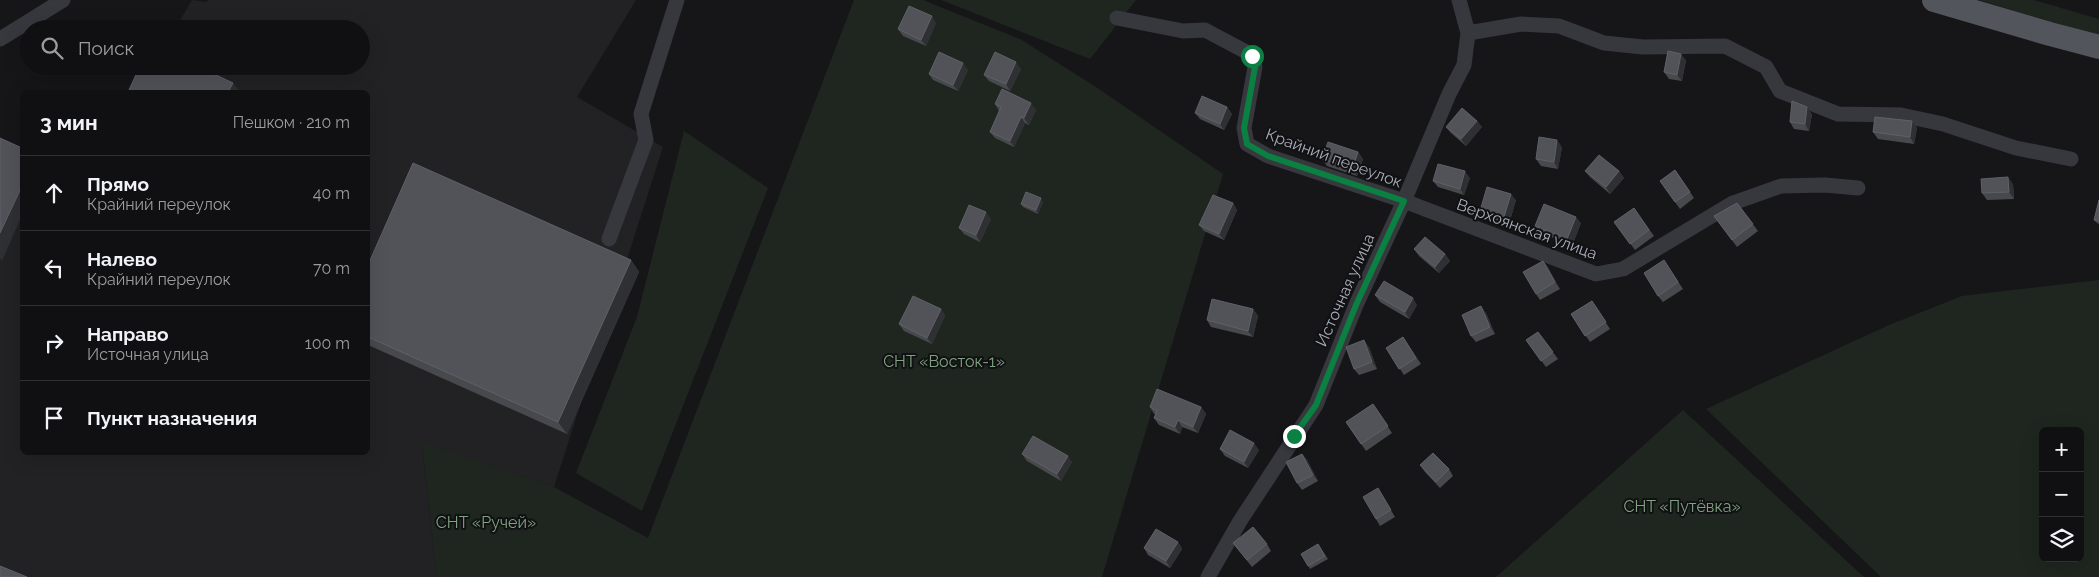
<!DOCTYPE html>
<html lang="ru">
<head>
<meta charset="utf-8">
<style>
  body { margin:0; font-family:Raleway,sans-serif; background:#1e1e20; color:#f1f3f6 }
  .controls { position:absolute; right:15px; bottom:15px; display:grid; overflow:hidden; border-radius:8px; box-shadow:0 5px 20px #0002 }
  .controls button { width:45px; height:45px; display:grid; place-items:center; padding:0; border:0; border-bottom:1px solid #303032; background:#101012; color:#f1f3f6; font:25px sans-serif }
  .stop { position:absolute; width:15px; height:15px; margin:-11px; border:4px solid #0b8043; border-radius:50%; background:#fff }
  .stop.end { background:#0b8043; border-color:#fff; box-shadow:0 1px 5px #0008 }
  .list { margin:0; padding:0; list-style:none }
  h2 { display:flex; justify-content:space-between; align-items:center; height:65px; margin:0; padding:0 20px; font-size:21px }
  h2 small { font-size:16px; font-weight:400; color:#9c9d9f }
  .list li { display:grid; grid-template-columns:32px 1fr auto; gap:15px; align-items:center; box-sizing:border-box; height:75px; padding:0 20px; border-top:1px solid #303032 }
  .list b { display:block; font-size:19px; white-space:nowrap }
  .list p { margin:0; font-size:16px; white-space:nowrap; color:#9c9d9f }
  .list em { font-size:16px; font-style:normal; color:#9c9d9f }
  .icon { flex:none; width:28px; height:28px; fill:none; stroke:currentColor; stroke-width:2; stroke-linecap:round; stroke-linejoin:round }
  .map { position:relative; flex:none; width:2099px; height:577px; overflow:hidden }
  .search { position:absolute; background:#101012; box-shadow:0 5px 20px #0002; left:20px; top:20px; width:350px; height:55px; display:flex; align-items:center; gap:12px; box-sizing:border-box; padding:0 18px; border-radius:28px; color:#9c9d9f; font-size:19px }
  .panel { position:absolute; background:#101012; box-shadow:0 5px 20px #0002; left:20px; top:90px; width:350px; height:365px; border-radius:8px }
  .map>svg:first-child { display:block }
  .built { fill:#222225 }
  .green { fill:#1e261f; fill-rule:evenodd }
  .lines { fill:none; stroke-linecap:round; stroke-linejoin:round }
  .street { stroke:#37383d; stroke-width:15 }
  .primary { stroke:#53555c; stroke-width:24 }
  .wall { fill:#47494d }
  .shaded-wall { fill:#2f3033 }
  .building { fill:#525359; stroke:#5f6168 }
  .route { stroke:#0b8043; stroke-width:6 }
  .labels { text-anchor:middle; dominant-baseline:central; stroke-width:4; stroke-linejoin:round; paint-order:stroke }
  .street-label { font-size:16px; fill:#a8adb8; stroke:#111113 }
  .park-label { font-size:16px; fill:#7fa381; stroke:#111113 }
</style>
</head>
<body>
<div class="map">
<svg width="2099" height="577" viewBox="0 0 2099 577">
  <rect width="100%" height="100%" fill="#161618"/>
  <path class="built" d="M 192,0 L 207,2 L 208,0 L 636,0 L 577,97 L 663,147 L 554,487 L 422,444 L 437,577 L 0,577 L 0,168 L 22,157 L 22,452 L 368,452 L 368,92 L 142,92 L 154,66 L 361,66 L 361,29 L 175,29 Z"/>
  <path class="green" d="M 854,0 L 923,0 L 1020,39 L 1096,87 L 1223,174 L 1102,577 L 437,577 L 422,443 L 554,487 L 648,538 Z
    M 941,0 L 1136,0 L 1090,59 Z
    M 1979,0 L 2034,0 L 2099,19 L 2099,36 Z
    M 684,131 L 768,188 L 642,511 L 576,473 L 637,317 Z
    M 2099,280 L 2099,577 L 1881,577 L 1706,409 L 1889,325 L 1962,296 ZM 2043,431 L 2080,431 L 2080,558 L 2043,558 Z
    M 1683,410 L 1864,577 L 1496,577 Z"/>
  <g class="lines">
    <path class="street" d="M 1117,18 L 1183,31 L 1205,30 L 1252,55 L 1255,67 L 1244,128 L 1247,144 L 1268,156 L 1404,201 L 1596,274 L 1623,269 L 1733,203 L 1781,186 L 1825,185 L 1858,188
      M 1468,33 L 1521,24 L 1559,26 L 1604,43 L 1643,47 L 1725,46 L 1766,67 L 1780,91 L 1838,114 L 1901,115 L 1943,124 L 2016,148 L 2071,159
      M 0,39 L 63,0
      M 609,239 L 646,140 L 641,114 L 677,0
      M 1208,577 L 1240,521 L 1316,405 L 1356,305 L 1404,201 L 1449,94 L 1464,65 L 1468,33 L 1459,0"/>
    <path class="primary" d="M 1934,0 L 2050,34 L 2099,47"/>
  </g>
  <path class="wall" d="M 936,23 L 926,46 L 903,36 L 898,29 Z
    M 1686,60 L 1682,81 L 1669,79 L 1664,72 Z
    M 1021,69 L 1010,91 L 989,81 L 984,75 Z
    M 968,70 L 958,91 L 933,80 L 929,74 Z
    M 995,104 L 1036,110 L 1029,125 L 1025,123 L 1014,147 L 995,138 L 990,132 L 999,111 Z
    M 1227,107 L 1232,114 L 1224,130 L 1200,119 L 1195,113 Z
    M 1812,114 L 1809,131 L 1794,129 L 1790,122 Z
    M 1477,121 L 1482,127 L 1466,146 L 1451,133 L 1446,127 Z
    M 1912,121 L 1917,128 L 1914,144 L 1878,139 L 1873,132 Z
    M 1562,147 L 1558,169 L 1541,166 L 1536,159 Z
    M 1358,152 L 1363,159 L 1357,176 L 1327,166 L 1322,159 Z
    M 1675,170 L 1694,198 L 1680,209 L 1660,181 Z
    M 1585,171 L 1619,171 L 1624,178 L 1610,194 L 1590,177 Z
    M 1470,178 L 1464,195 L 1438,187 L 1433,181 Z
    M 2013,184 L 2014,199 L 1987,200 L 1982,193 Z
    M 1516,200 L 1509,224 L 1485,217 L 1480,211 Z
    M 2099,200 L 2099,224 L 2097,223 L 2094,220 Z
    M 1043,202 L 1038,214 L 1023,207 L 1021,204 Z
    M 1233,203 L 1237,210 L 1224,240 L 1204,231 L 1199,225 Z
    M 1737,203 L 1758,231 L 1737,247 L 1714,216 Z
    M 1634,208 L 1654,236 L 1635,250 L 1614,222 Z
    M 991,219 L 980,242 L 964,234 L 959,228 Z
    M 1581,223 L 1572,246 L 1540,232 L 1535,226 Z
    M 1414,249 L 1445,254 L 1450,261 L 1439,273 L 1419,256 Z
    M 631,260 L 639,272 L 567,434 L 368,345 L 368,265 Z
    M 1664,260 L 1683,289 L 1663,302 L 1658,296 Z
    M 1543,261 L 1560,289 L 1540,300 L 1536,294 Z
    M 1375,295 L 1417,305 L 1409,319 L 1380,302 Z
    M 1592,301 L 1610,329 L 1590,342 L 1571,314 Z
    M 941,309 L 945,316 L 932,344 L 904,331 L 899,324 Z
    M 1253,309 L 1258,316 L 1253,337 L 1211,327 L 1207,320 Z
    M 1486,313 L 1495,334 L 1476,342 L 1471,336 Z
    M 1538,332 L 1558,359 L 1546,367 L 1526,340 Z
    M 1403,337 L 1421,364 L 1404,375 L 1386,348 Z
    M 1369,347 L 1377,369 L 1359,375 L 1354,369 Z
    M 1373,404 L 1392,433 L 1366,451 L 1346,422 Z
    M 1150,407 L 1201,407 L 1206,414 L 1198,433 L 1182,427 L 1180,434 L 1159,425 L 1154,418 L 1156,414 L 1154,414 Z
    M 1220,449 L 1259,450 L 1248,468 L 1225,456 Z
    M 1022,454 L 1072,462 L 1061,481 L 1027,461 Z
    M 1302,454 L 1307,460 L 1318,481 L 1302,490 L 1297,483 Z
    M 1420,465 L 1449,469 L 1453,476 L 1440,488 L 1425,472 Z
    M 1378,488 L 1395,517 L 1380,526 L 1376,519 Z
    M 1178,542 L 1182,549 L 1170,568 L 1148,555 L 1144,548 Z
    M 1233,543 L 1267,544 L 1271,551 L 1252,567 Z
    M 1318,544 L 1328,559 L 1310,569 L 1301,554 Z"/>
  <path class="shaded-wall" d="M 932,16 L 936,23 L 926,46 L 921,40 Z
    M 1681,54 L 1686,60 L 1682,81 L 1677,75 Z
    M 1016,62 L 1021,69 L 1010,91 L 1006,84 Z
    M 963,63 L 968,70 L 958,91 L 953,85 Z
    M 233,83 L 240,92 L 228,92 Z
    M 1031,103 L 1036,110 L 1029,125 L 1024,118 Z
    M 1227,107 L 1232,114 L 1224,130 L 1220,124 Z
    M 1807,107 L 1812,114 L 1809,131 L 1805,124 Z
    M 1021,117 L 1025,123 L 1014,147 L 1010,141 Z
    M 1477,121 L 1482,127 L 1466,146 L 1461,139 Z
    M 1912,121 L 1917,128 L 1914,144 L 1910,137 Z
    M 1557,140 L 1562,147 L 1558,169 L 1554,162 Z
    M 1358,152 L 1363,159 L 1357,176 L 1352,169 Z
    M 1465,171 L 1470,178 L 1464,195 L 1460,189 Z
    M 1619,171 L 1624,178 L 1610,194 L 1606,187 Z
    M 2008,177 L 2013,184 L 2014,199 L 2009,192 Z
    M 22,186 L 22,215 L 2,261 L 0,258 L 0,233 Z
    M 1511,194 L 1516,200 L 1509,224 L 1504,217 Z
    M 1041,198 L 1043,202 L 1038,214 L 1036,210 Z
    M 1233,203 L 1237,210 L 1224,240 L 1219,234 Z
    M 986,212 L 991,219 L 980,242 L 976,235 Z
    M 1576,217 L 1581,223 L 1572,246 L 1567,239 Z
    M 1445,254 L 1450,261 L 1439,273 L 1435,267 Z
    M 631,260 L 639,272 L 567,434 L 558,422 Z
    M 1543,261 L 1548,267 L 1560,289 L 1555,282 Z
    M 1413,298 L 1417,305 L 1409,319 L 1405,312 Z
    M 1481,306 L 1486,313 L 1495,334 L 1490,327 Z
    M 941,309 L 945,316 L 932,344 L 927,338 Z
    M 1253,309 L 1258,316 L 1253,337 L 1248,331 Z
    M 1364,340 L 1369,347 L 1377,369 L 1372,362 Z
    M 1201,407 L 1206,414 L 1198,433 L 1193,427 Z
    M 1178,420 L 1182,427 L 1180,434 L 1175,427 Z
    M 1254,443 L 1259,450 L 1248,468 L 1244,462 Z
    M 1302,454 L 1307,460 L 1318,481 L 1313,475 Z
    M 1068,456 L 1072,462 L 1061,481 L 1057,474 Z
    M 1178,542 L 1182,549 L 1170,568 L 1166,561 Z"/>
  <path class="building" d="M 909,6 L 932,16 L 921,40 L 898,29 Z
    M 1668,51 L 1681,54 L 1677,75 L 1664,72 Z
    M 939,52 L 963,63 L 953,85 L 929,74 Z
    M 995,52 L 1016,62 L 1006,84 L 984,75 Z
    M 140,66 L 197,66 L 233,83 L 228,92 L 128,92 Z
    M 1002,89 L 1031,103 L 1024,118 L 1021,117 L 1010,141 L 990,132 L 1001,107 L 995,104 Z
    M 1202,96 L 1227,107 L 1220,124 L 1195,113 Z
    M 1792,101 L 1807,107 L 1805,124 L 1790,122 Z
    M 1462,108 L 1477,121 L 1461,139 L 1446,127 Z
    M 1875,117 L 1912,121 L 1910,137 L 1873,132 Z
    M 1539,137 L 1557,140 L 1554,162 L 1536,159 Z
    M 0,138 L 22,148 L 22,186 L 0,233 Z
    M 1328,142 L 1358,152 L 1352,169 L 1322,159 Z
    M 1599,155 L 1619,171 L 1606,187 L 1585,171 Z
    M 413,163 L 631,260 L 558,422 L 368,337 L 368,265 Z
    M 1438,164 L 1465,171 L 1460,189 L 1433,181 Z
    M 1675,170 L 1690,192 L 1675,202 L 1660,181 Z
    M 2008,177 L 2009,192 L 1982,193 L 1981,179 Z
    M 1487,187 L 1511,194 L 1504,217 L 1480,211 Z
    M 1026,192 L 1041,198 L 1036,210 L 1021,204 Z
    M 1213,195 L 1233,203 L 1219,234 L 1199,225 Z
    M 2099,200 L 2099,221 L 2094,220 Z
    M 1737,203 L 1753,224 L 1732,240 L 1714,216 Z
    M 1544,204 L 1576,217 L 1567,239 L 1535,226 Z
    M 969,205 L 986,212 L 976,235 L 959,228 Z
    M 1634,208 L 1649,230 L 1630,244 L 1614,222 Z
    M 1425,237 L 1445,254 L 1435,267 L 1414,249 Z
    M 1664,260 L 1678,282 L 1658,296 L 1644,273 Z
    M 1543,261 L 1555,282 L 1536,294 L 1523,272 Z
    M 1384,281 L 1413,298 L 1405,312 L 1375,295 Z
    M 913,296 L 941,309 L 927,338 L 899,324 Z
    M 1212,299 L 1253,309 L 1248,331 L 1207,320 Z
    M 1592,301 L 1606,322 L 1585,336 L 1571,314 Z
    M 1481,306 L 1490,327 L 1471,336 L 1462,315 Z
    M 1538,332 L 1553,352 L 1541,361 L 1526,340 Z
    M 1403,337 L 1416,358 L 1399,369 L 1386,348 Z
    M 1364,340 L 1372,362 L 1354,369 L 1346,347 Z
    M 1157,389 L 1201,407 L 1193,427 L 1178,420 L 1175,427 L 1154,418 L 1157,411 L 1150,407 Z
    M 1373,404 L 1388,426 L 1361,444 L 1346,422 Z
    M 1230,430 L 1254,443 L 1244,462 L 1220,449 Z
    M 1033,436 L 1068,456 L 1057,474 L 1022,454 Z
    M 1433,453 L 1449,469 L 1436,482 L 1420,465 Z
    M 1302,454 L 1313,475 L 1297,483 L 1286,462 Z
    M 1378,488 L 1391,510 L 1376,519 L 1363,497 Z
    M 1253,527 L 1267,544 L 1247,560 L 1233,543 Z
    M 1156,529 L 1178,542 L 1166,561 L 1144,548 Z
    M 1318,544 L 1325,556 L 1308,566 L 1301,554 Z
    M 0,566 L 27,577 L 0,577 Z"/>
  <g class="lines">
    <path class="route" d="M 1252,56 L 1255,67 L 1244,128 L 1247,144 L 1268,156 L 1404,201 L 1356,305 L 1316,405 L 1294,436"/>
  </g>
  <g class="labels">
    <g class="street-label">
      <text transform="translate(1334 158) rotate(20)">Крайний переулок</text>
      <text transform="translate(1527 229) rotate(20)">Верхоянская улица</text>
      <text transform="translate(1345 290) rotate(-66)">Источная улица</text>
    </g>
    <g class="park-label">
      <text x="944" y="361">СНТ «Восток-1»</text>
      <text x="1682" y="506">СНТ «Путёвка»</text>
      <text x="486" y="522">СНТ «Ручей»</text>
    </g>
  </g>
</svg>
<div class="controls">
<button>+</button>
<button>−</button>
<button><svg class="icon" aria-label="layers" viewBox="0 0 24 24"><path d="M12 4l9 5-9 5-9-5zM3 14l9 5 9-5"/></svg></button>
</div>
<div class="stop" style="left:1252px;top:56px"></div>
<div class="stop end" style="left:1294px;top:436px"></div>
<div class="search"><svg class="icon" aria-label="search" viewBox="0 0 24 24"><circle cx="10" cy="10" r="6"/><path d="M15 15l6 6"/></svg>Поиск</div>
<section class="panel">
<h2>3 мин<small>Пешком · 210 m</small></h2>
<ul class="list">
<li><svg class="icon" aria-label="ahead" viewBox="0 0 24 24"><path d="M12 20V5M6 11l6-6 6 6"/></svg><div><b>Прямо</b><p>Крайний переулок</p></div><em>40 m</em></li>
<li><svg class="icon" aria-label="left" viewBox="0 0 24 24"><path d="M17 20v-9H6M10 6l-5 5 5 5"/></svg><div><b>Налево</b><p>Крайний переулок</p></div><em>70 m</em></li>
<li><svg class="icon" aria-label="right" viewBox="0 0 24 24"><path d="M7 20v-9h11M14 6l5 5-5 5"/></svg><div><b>Направо</b><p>Источная улица</p></div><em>100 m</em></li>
<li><svg class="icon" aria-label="arrive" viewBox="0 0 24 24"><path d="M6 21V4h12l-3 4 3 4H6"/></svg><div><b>Пункт назначения</b></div></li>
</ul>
</section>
</div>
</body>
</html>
